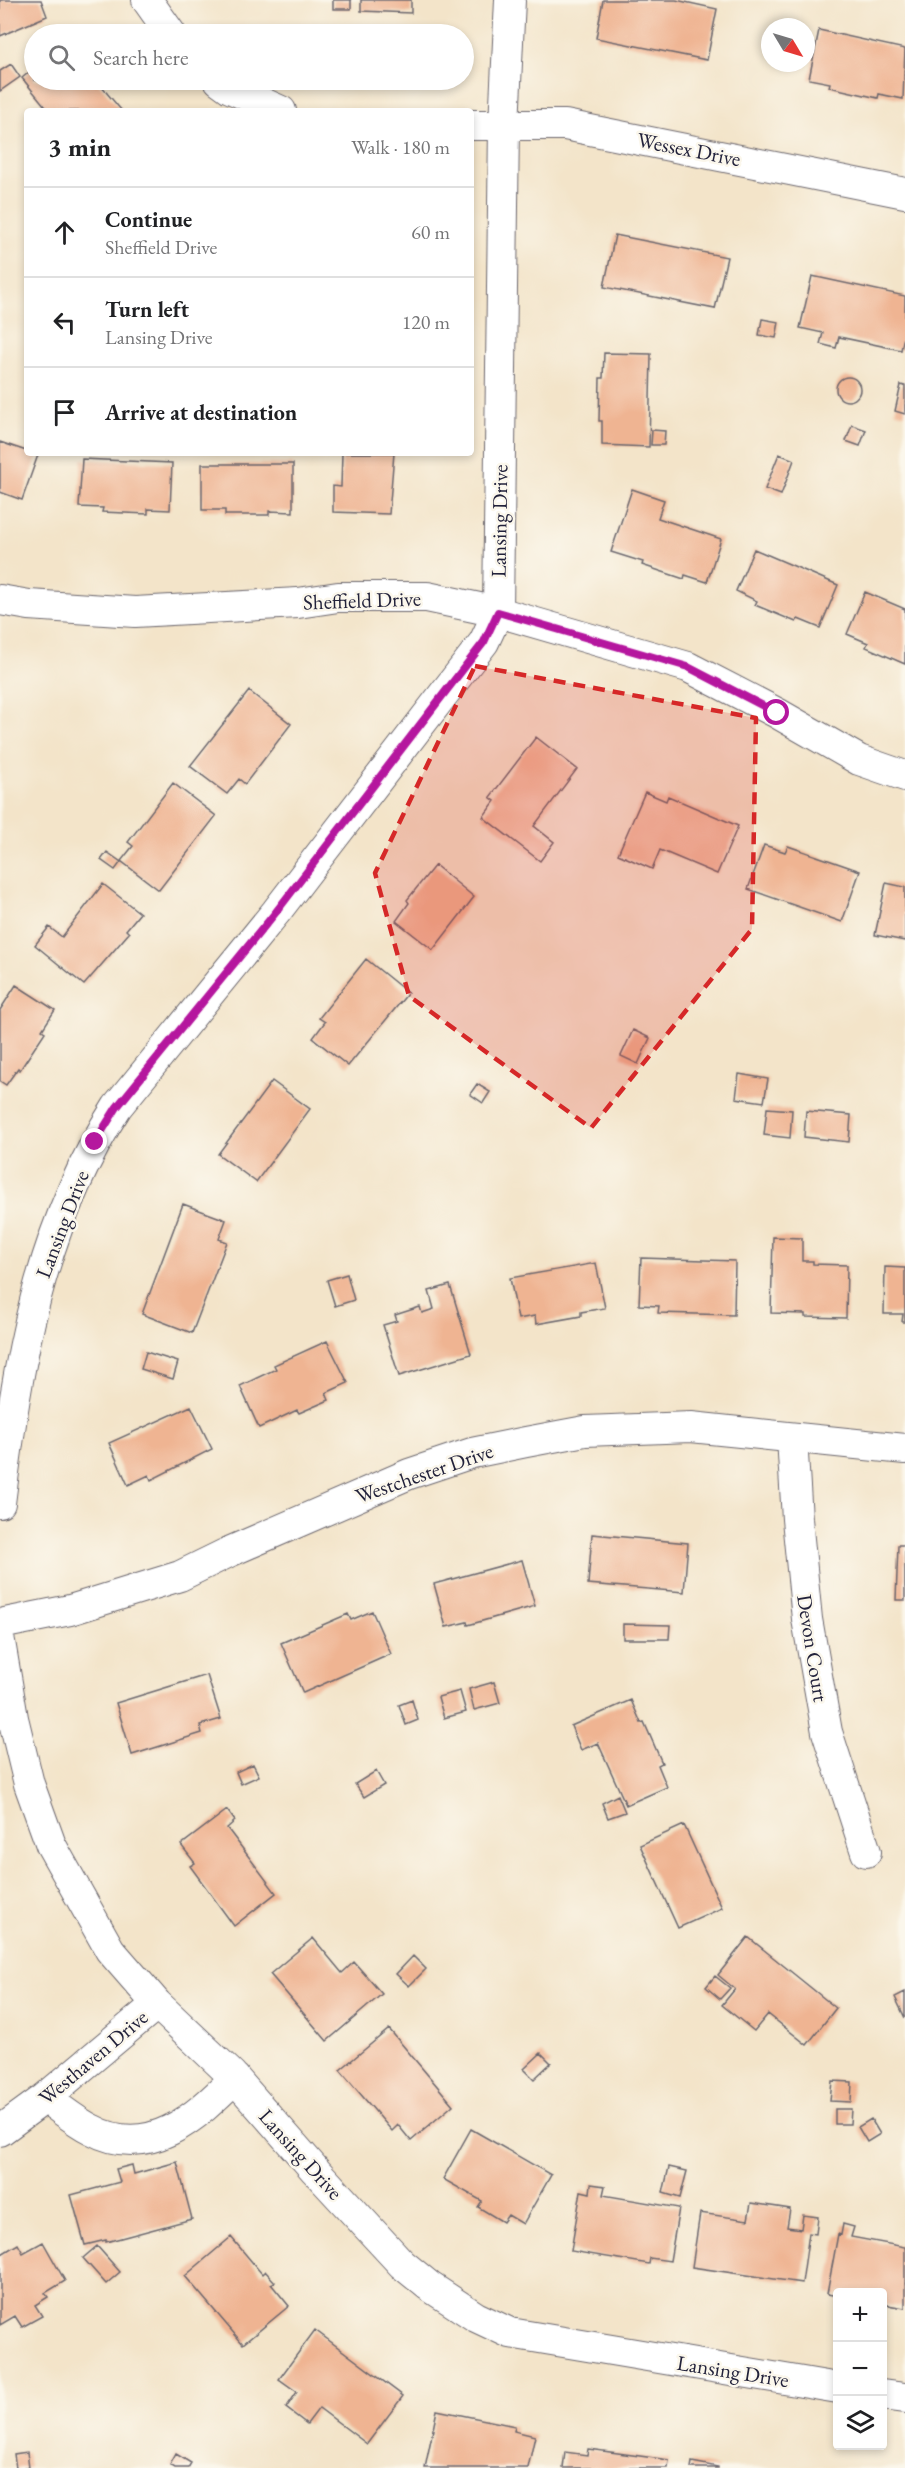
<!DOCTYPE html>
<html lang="en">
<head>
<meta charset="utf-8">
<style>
  body { margin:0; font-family:"EB Garamond",serif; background:#f6f6f6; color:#202124 }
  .controls { position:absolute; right:18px; bottom:18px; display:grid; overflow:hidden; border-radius:6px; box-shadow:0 3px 9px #0003 }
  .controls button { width:54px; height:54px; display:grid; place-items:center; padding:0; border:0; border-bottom:2px solid #e0e0e0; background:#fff; color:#202124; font:30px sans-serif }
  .compass { position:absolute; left:761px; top:18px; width:54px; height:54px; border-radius:50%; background:#fff; box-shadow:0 3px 9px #0003; rotate:128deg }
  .stop { position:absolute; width:18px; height:18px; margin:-14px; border:4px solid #b5179e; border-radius:50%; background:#fff }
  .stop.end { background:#b5179e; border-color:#fff; box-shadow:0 2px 6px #0008 }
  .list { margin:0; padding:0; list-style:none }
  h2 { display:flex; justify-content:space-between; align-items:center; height:78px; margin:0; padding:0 24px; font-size:26px }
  h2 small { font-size:20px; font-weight:400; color:#757577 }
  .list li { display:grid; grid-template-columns:39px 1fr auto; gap:18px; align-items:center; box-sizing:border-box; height:90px; padding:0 24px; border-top:2px solid #e0e0e0 }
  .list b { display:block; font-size:22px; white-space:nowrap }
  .list p { margin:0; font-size:20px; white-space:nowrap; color:#757577 }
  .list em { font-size:20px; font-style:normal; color:#757577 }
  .icon { flex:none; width:33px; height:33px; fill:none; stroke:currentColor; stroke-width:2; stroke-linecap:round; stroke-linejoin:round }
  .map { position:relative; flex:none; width:905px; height:2468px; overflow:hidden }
  .search { position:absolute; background:#fff; box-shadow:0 3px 9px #0003; left:24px; top:24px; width:450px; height:66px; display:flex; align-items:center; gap:15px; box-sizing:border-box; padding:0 21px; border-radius:33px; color:#757577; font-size:22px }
  .panel { position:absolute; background:#fff; box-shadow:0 3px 9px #0003; left:24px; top:108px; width:450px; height:348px; border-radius:6px }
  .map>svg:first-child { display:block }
  .building { fill:#efb492 }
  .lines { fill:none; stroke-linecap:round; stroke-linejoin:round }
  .street-casing { stroke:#6b666d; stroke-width:32 }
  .street { stroke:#fff; stroke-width:30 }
  .route { stroke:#b5179e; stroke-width:8 }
  .marked { fill:#d62828; fill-opacity:0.2; stroke:#d62828; stroke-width:4.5; stroke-dasharray:12 8; stroke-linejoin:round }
  .labels { text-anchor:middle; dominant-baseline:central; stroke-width:5; stroke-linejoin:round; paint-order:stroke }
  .street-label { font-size:21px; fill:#22223b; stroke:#fbf7ec }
</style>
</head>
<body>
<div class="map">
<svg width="905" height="2468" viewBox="0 0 905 2468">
  <rect width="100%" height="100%" fill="#fbf7ec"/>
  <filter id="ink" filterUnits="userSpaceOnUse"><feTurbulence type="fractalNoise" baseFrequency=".0167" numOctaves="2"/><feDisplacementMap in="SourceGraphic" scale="12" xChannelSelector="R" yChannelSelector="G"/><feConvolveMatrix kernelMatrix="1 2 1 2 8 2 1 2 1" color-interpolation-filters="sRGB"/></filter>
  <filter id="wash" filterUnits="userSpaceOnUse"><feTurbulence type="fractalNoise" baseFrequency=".008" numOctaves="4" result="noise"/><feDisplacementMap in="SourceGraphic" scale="24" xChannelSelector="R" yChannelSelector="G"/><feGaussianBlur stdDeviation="1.35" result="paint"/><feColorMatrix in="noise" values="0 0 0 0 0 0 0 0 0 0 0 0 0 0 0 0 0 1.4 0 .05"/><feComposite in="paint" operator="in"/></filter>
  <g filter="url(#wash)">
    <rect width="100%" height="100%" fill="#f3e4c9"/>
    <g id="blocks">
      <path class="building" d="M 0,0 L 41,0 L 47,16 L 0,36 Z
        M 333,0 L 351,0 L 351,9 L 333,9 Z
        M 361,0 L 411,0 L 411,13 L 361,11 Z
        M 603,0 L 676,0 L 717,9 L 707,60 L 596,38 Z
        M 819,30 L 905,49 L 903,99 L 879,94 L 878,98 L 829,87 L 830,83 L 809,79 Z
        M 11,64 L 20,77 L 0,91 L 0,71 Z
        M 34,68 L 34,80 L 96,80 L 122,111 L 49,111 L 22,78 Z
        M 615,235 L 727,257 L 715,309 L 604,287 Z
        M 812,276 L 905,296 L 905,332 L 901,350 L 839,337 L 836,348 L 820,344 L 823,333 L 800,328 Z
        M 762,319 L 779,322 L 776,338 L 759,335 Z
        M 604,353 L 651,354 L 649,447 L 602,445 L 602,421 L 599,421 L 600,378 L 603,378 Z
        M836 389a12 12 0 1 1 24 0a12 12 0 1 1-24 0Z
        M 901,385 L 905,386 L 905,414 L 895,411 Z
        M 852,425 L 866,430 L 860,446 L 846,441 Z
        M 652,430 L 665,431 L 664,445 L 651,445 Z
        M 0,442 L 38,455 L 22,500 L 0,492 Z
        M 342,453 L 394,453 L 389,514 L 333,512 L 333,486 L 341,487 Z
        M 779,454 L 794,460 L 781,495 L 765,489 Z
        M 82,459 L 172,463 L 170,510 L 148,509 L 148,514 L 102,512 L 103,508 L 79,507 Z
        M 202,464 L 293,464 L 293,512 L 269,511 L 269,515 L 225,515 L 225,510 L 202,510 Z
        M 632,489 L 664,500 L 658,518 L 721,539 L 707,582 L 685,575 L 684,579 L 642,565 L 643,562 L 611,552 Z
        M 754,549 L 838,585 L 820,628 L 798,619 L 796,622 L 755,605 L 757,601 L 736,591 Z
        M 865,592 L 905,609 L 905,664 L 866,647 L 868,643 L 847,634 Z
        M 249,691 L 291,724 L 245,784 L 239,779 L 227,794 L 190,766 Z
        M 536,737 L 577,769 L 534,826 L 554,842 L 540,861 L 483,817 L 495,801 L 490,797 Z
        M 173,783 L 216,816 L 159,890 L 121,861 L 133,846 L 128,842 Z
        M 645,792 L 666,801 L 668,796 L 738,826 L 717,874 L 660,850 L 652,869 L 618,854 Z
        M 764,845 L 785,852 L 788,846 L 860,871 L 842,922 L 748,889 Z
        M 107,852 L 121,862 L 115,870 L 101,860 Z
        M 435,865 L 474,897 L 433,950 L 396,921 L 409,903 L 407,900 Z
        M 886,883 L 905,887 L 905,941 L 875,935 Z
        M 103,884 L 140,913 L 126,930 L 129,933 L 84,985 L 35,945 L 49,927 L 62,937 Z
        M 366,959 L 408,993 L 348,1066 L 313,1038 L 325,1022 L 319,1018 Z
        M 16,985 L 55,1010 L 42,1030 L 45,1032 L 20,1070 L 18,1068 L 6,1085 L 0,1081 L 0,1010 Z
        M 633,1030 L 650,1038 L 638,1064 L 621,1056 Z
        M 739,1074 L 768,1079 L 764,1102 L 736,1098 Z
        M 272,1081 L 310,1109 L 256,1182 L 218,1154 Z
        M 477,1084 L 490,1092 L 483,1103 L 470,1094 Z
        M 767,1108 L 792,1110 L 790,1138 L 764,1135 Z
        M 806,1111 L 851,1115 L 849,1142 L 804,1137 Z
        M 183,1204 L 226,1220 L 219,1239 L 227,1242 L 192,1333 L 142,1314 Z
        M 773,1237 L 802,1238 L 802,1261 L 813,1261 L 813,1264 L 847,1265 L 846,1318 L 805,1317 L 805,1314 L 771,1313 Z
        M 641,1258 L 735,1261 L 734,1315 L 658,1313 L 659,1306 L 639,1305 Z
        M 596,1263 L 605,1308 L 581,1312 L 581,1316 L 536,1324 L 535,1316 L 518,1319 L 510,1278 Z
        M 885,1267 L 905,1268 L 905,1322 L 902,1322 L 903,1314 L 884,1314 Z
        M 347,1274 L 354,1300 L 335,1306 L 327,1280 Z
        M 450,1285 L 471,1354 L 399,1376 L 383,1325 L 397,1321 L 395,1315 L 420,1307 L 422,1313 L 434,1309 L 429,1291 Z
        M 327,1341 L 348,1383 L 326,1393 L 329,1400 L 299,1413 L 297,1410 L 259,1428 L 240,1386 L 276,1369 L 274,1365 Z
        M 146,1352 L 178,1362 L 173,1379 L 141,1369 Z
        M 191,1406 L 212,1449 L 151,1480 L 149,1475 L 128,1485 L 109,1443 Z
        M 592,1534 L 688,1543 L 684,1592 L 588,1584 Z
        M 898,1545 L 905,1545 L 905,1600 L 896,1600 Z
        M 522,1560 L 535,1606 L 468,1625 L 467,1622 L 446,1627 L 434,1584 Z
        M 372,1611 L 391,1654 L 303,1693 L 281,1643 L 348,1614 L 351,1620 Z
        M 623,1624 L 670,1625 L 669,1639 L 623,1639 Z
        M 207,1675 L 221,1719 L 200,1725 L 202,1733 L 132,1755 L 116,1703 Z
        M 494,1682 L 500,1703 L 474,1710 L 469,1689 Z
        M 460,1691 L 466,1712 L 444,1718 L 438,1697 Z
        M 412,1700 L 418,1720 L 406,1725 L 399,1705 Z
        M 631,1700 L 641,1723 L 644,1722 L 662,1763 L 658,1765 L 667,1787 L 626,1805 L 598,1743 L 581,1750 L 571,1726 Z
        M 253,1764 L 259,1776 L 241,1784 L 236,1772 Z
        M 376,1771 L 384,1785 L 364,1797 L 355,1784 Z
        M 618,1795 L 625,1812 L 608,1818 L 602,1803 Z
        M 227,1810 L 235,1821 L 227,1828 L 276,1893 L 234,1926 L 190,1866 L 195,1863 L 181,1845 Z
        M 684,1825 L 722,1908 L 678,1928 L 640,1845 Z
        M 748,1937 L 836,2008 L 807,2045 L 768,2014 L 754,2031 L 722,2005 L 735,1989 L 718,1975 Z
        M 313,1938 L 342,1973 L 354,1962 L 382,1994 L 327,2041 L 270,1974 Z
        M 413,1956 L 426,1969 L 409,1986 L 396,1974 Z
        M 715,1976 L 730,1988 L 720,1999 L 706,1987 Z
        M 905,1992 L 905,2018 L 895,1997 Z
        M 389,2029 L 453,2105 L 411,2141 L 398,2125 L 392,2131 L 340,2070 Z
        M 541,2053 L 551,2063 L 534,2079 L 524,2069 Z
        M 832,2081 L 852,2082 L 851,2102 L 830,2101 Z
        M 835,2109 L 851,2109 L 850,2124 L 835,2124 Z
        M 871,2119 L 880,2134 L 867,2142 L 858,2127 Z
        M 471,2129 L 551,2175 L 523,2224 L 508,2215 L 503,2222 L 478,2207 L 482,2201 L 443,2179 Z
        M 177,2162 L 192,2219 L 106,2242 L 106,2240 L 85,2245 L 71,2195 L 120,2182 L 116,2169 L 132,2165 L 134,2174 Z
        M 669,2167 L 687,2171 L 680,2198 L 663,2193 Z
        M 591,2184 L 605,2186 L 603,2195 L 679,2208 L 670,2261 L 650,2258 L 649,2264 L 571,2251 L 581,2191 L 590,2193 Z
        M 751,2203 L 790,2209 L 787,2227 L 801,2229 L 803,2215 L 818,2217 L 816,2234 L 809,2233 L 802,2283 L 692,2267 L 700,2213 L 748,2220 Z
        M 843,2224 L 854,2227 L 851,2237 L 905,2247 L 905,2308 L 882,2304 L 882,2292 L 838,2292 L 838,2296 L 827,2294 L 838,2234 L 841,2235 Z
        M 231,2237 L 262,2274 L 265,2271 L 275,2282 L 271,2284 L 289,2306 L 243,2344 L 185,2276 Z
        M 43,2242 L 65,2281 L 45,2293 L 48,2297 L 35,2305 L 42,2316 L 22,2327 L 15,2316 L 0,2325 L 0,2255 L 18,2244 L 23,2253 Z
        M 97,2246 L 120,2272 L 106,2284 L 83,2258 Z
        M 315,2330 L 403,2396 L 367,2444 L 319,2408 L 307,2424 L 286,2408 L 297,2392 L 279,2379 Z
        M 437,2410 L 515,2426 L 514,2431 L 535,2436 L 528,2468 L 425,2468 Z
        M 588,2449 L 669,2460 L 668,2468 L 563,2468 L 565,2452 L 587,2455 Z
        M 27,2452 L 29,2468 L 16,2468 L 14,2454 Z
        M 176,2454 L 191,2463 L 188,2468 L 175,2468 L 170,2465 Z
        M 692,2462 L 718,2467 L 718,2468 L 691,2468 Z"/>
    </g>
  </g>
  <g filter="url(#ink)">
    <use href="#blocks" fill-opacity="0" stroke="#6b666d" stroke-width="1.5"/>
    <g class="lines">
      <g class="street-casing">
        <path id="street" d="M 147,0 L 171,34
          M 219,80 L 230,88 L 281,111
          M 471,125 L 565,125 L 905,193
          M 0,600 L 29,605 L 135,612 L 298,603 L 338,597 L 427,597 L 498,612 L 688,667 L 777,713 L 859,760 L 905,776
          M 792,1438 L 797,1519 L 807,1619 L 827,1732 L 866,1852
          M 0,1503 C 18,1362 38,1230 117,1107 L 276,912 L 446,691 L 484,642 L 498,612 L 504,125 L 510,0
          M 0,1624 L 70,1610 L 180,1576 L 229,1552 L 409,1474 L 472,1453 L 526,1442 L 585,1431 L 691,1427 L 905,1449
          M 0,1642 L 13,1718 L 29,1784 L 51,1845 L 110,1950 L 157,2004 L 231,2074 L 315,2170 L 402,2264 L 429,2286 L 476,2317 L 510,2333 L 838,2388
          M 45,2098 C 60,2108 75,2121 91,2129 C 149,2161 196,2117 235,2078
          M 0,2131 L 45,2098 L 157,2004
          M 882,2395 L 905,2398"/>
      </g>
      <use href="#street" class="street"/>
    </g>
  </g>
  <g class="lines" filter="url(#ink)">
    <path class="route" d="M 95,1142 L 117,1107 L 276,912 L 446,691 L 484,642 L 498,612 L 688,667 L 777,713"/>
  </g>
  <path class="marked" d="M 475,666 L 756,718 L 752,929 L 591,1128 L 409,996 L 375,873 Z"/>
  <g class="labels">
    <g class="street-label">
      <text transform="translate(689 149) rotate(11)">Wessex Drive</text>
      <text transform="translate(499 521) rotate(-89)">Lansing Drive</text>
      <text transform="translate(362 600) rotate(-2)">Sheffield Drive</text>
      <text transform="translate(62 1224) rotate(-69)">Lansing Drive</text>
      <text transform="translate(424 1473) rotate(-19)">Westchester Drive</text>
      <text transform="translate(813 1648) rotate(81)">Devon Court</text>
      <text transform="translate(93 2057) rotate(-40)">Westhaven Drive</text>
      <text transform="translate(301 2154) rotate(48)">Lansing Drive</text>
      <text transform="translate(733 2371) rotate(9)">Lansing Drive</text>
    </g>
  </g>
</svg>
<div class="controls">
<button>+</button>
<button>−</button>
<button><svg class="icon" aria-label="layers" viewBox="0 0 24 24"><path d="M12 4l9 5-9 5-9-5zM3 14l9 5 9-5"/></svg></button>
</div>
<svg class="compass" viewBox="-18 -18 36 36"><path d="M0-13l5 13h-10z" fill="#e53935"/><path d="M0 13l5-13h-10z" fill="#757577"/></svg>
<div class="stop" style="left:777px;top:713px"></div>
<div class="stop end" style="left:95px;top:1142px"></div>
<div class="search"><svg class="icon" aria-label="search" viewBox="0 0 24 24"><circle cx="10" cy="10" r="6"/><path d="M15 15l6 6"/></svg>Search here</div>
<section class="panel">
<h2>3 min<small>Walk · 180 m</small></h2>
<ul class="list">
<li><svg class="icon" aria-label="ahead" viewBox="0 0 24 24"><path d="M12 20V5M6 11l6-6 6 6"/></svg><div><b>Continue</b><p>Sheffield Drive</p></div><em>60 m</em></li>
<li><svg class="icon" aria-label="left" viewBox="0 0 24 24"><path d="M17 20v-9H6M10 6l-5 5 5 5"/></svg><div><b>Turn left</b><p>Lansing Drive</p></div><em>120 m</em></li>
<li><svg class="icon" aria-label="arrive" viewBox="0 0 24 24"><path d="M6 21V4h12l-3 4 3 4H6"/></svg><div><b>Arrive at destination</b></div></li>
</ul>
</section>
</div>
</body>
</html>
